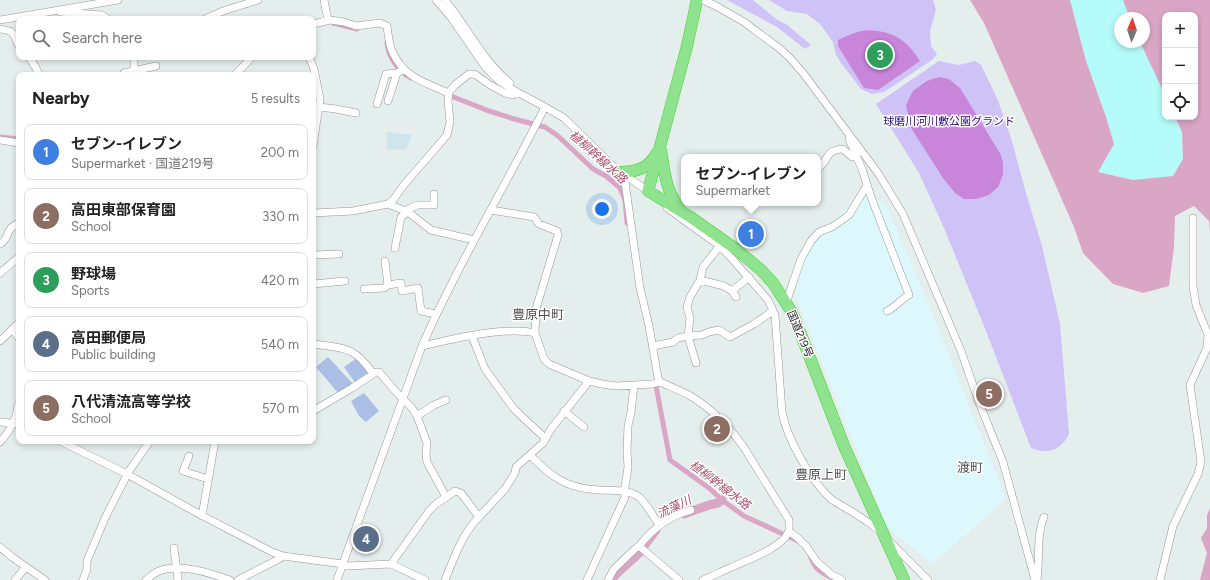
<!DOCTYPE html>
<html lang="en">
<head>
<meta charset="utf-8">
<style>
  body { margin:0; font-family:Figtree,"Noto Sans JP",sans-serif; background:#f6f6f6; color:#222 }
  .controls { position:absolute; right:12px; top:12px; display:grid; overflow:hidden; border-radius:8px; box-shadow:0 2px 6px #0003 }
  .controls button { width:36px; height:36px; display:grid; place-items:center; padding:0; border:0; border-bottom:1px solid #e0e0e0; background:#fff; color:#222; font:20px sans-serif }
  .compass { position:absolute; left:1114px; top:12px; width:36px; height:36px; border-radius:50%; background:#fff; box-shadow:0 2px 6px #0003; rotate:2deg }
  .you { position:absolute; left:602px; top:209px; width:14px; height:14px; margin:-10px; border:3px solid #fff; border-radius:50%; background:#1a73e8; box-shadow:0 0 0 6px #1a73e833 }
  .badge { display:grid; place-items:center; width:26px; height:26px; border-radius:50%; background:#176a26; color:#fff; font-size:13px; font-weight:700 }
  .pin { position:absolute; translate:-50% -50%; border:2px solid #fff; box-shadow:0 1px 4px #0006 }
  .popup { position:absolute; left:681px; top:154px; width:140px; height:52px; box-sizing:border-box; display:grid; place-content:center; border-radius:8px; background:#fff; filter:drop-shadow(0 1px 3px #0005); font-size:13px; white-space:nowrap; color:#767676 }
  .popup b { font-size:15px; color:#222 }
  .popup::after { content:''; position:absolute; left:50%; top:100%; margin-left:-8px; border:8px solid transparent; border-top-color:#fff }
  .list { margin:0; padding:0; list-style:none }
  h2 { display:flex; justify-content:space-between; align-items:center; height:52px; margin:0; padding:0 16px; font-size:17px }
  h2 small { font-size:13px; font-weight:400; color:#767676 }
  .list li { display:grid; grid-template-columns:26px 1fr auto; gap:12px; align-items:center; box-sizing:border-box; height:56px; margin:0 8px 8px; padding:0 8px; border:1px solid #e0e0e0; border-radius:8px }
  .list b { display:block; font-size:15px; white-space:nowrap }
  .list p { margin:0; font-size:13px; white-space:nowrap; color:#767676 }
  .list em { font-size:13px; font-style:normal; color:#767676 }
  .icon { flex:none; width:22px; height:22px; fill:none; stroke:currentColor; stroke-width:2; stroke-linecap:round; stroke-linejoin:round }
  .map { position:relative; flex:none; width:1210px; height:580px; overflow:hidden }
  .search { position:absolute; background:#fff; box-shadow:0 2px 6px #0003; left:16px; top:16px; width:300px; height:44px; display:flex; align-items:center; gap:10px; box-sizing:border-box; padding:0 14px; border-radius:8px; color:#767676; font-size:15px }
  .panel { position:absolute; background:#fff; box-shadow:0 2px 6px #0003; left:16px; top:72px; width:300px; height:372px; border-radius:8px }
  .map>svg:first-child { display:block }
  .education { fill:#ddf8fd }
  .farmland { fill:#cfe5ec }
  .grass { fill:#abbee6 }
  .sand { fill:#b4fbf9 }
  .park { fill:#cfc2f7 }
  .pitch { fill:#c885da }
  .water { fill:#daa6c5 }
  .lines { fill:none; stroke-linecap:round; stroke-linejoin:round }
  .canal { stroke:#daa6c5; stroke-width:5 }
  .river { stroke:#daa6c5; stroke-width:9 }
  .minor-casing { stroke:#979797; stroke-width:8 }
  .highway-casing { stroke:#47d12c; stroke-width:12 }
  .minor { stroke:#fff; stroke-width:7 }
  .highway { stroke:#8fe28e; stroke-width:11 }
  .labels { text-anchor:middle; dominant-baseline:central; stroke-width:3; stroke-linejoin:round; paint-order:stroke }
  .park-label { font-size:11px; fill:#2b1076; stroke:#fff }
  .street-label { font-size:11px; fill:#1d1d1d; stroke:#fff }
  .water-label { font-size:12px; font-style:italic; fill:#a84e6b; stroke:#fff }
  .quarter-label { font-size:13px; fill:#505050; stroke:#fff }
</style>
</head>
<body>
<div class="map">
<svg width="1210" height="580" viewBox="0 0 1210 580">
  <rect width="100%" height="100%" fill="#e4eeec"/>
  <path class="education" d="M 866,192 L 886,205 L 926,298 L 1006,499 L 932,564 L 886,526 L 795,294 L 800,264 L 825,227 Z"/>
  <path class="farmland" d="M 387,132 L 412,135 L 406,150 L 387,149 Z"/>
  <path class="grass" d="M 328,357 L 354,385 L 339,394 L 316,367 Z
    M 357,358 L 371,374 L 356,384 L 344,367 Z
    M 364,393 L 379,411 L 366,422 L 359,416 L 351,401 Z"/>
  <path class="sand" d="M 1070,0 L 1123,0 L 1130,18 L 1120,18 L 1120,42 L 1140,42 L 1165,95 L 1165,117 L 1175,117 L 1182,132 L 1183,159 L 1173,176 L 1133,180 L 1098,172 L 1106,117 L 1086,61 Z"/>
  <path class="park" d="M 727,0 L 753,0 L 776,19 L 786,24 L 811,45 L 805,49 L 777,27 Z
    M 769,0 L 933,0 L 936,10 L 930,31 L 931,46 L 937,54 L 932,60 L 884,92 L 872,94 L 861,89 L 841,63 L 836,55 L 833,42 L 821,25 L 807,14 L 787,11 Z
    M 939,61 L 959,65 L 975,61 L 981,65 L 997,98 L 1011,138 L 1026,193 L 1042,246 L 1060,324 L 1069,434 C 1061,450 1048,455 1031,448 L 986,331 L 944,228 L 919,173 L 876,104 Z"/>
  <path class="pitch" d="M 869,30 C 894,32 906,39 920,61 L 878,90 L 864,88 L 838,46 L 838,40 C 848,35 858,31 869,30 Z
    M 939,77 L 949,79 L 960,88 L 1001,155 L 1003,163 L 1003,175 L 998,187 L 989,195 L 976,199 L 964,199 L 955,193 L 943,178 L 911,128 L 906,105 L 913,91 L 927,81 Z"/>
  <path class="water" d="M 970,0 L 1070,0 L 1086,61 L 1106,117 L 1114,144 L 1098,172 L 1133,180 L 1173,176 L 1183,159 L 1182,132 L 1175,117 L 1195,117 L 1195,15 L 1165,15 L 1165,95 L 1140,42 L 1144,42 L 1144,18 L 1130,18 L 1123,0 L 1210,0 L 1210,232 L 1209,221 L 1194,206 L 1175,216 L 1174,247 L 1169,286 L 1143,293 L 1113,284 L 1083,253 L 1074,227 L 984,23 Z
    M 1210,508 L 1210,580 L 1200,580 L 1207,553 L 1201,538 L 1207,528 L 1207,515 Z"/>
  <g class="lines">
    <path class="canal" d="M 333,23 L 357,29
      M 387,42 C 388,57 398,71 411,78
      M 451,96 L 489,111 L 514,119 L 545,127 L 558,136 L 593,169 L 606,176 L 620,188 L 625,200 L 627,223
      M 0,137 L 19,139
      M 656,386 L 670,460 L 709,488 L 722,500 L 744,516 L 798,541
      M 810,555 C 815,570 819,571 832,578"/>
    <path class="river" d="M 684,514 L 709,505 L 718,503 L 722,500
      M 644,546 L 656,530
      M 611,580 C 619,569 631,562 640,552"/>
    <g class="minor-casing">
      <path id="minor" d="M 324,0 L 328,20
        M 436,0 L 450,16 L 486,68 L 499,81 L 517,92 L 545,107 L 564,118 L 616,169 L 651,193
        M 445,0 C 467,27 483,61 510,83
        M 703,0 L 716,6 L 744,22 L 779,48 L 789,57 L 803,73 L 878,173 L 903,214 L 961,351 L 980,405 L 1003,462 L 1035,580
        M 60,12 L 102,15 L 108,19
        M 205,19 L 223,11 L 258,0
        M 0,20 L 118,0
        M 313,24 L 330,20 L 344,22 L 356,26 L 380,23 L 387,26 C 388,33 389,46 393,53 C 404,77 424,82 446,92 L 449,92 L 455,85 L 469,74 L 472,74 L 476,75 L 490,85 L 505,93 L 513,95 L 517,92
        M 0,29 C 17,32 12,33 19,46
        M 29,57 L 36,68 L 39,75
        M 134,57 L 134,71
        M 309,57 L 314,69 L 320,99 L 313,146
        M 124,73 L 156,66
        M 235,75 L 252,57
        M 388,101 L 397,73
        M 377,104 L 386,74 L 397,73 L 403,70
        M 319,107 L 336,109 L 356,113
        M 849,139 L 862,169 L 871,197 L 909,295 C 900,300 896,307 887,311
        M 0,140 L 19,143
        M 820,167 C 829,158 826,150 843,149 L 852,157 L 857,157
        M 627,178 L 625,182 L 640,288 L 649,326 L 658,378 L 660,382 C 671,387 682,391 692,397 C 712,409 729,427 743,446 L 789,520 C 789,524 790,529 788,533 C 781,548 747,560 732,567 C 722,571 713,576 703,580
        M 388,204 L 408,212 L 431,230 L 474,240
        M 667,208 L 721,247 L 734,261 L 768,300 L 775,315 L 782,412 C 787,439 811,481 831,499 C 839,505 849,509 857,515 C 866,520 874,527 882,532
        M 491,210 L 534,217 L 539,224 L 557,231 L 558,235 L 536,309 L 535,333 L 544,359 L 549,364 L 589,381 L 602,384 L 616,386 L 653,384 L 660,382
        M 405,211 L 417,205 L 434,205 L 434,194
        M 313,213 L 353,211 L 388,204 L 393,200 L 403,186 L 447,135 L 450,122 L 448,101 L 449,92
        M 0,244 C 10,239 4,229 19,223
        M 395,248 L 401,217 L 408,212
        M 313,255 L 339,254
        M 385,261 L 388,285 L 401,283 L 402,291 L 418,288 L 421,311 L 436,314
        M 0,273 L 19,257
        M 700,280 L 724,286 L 732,291
        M 313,284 L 345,281
        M 364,289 L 384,288 L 388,285
        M 736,297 L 732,291 L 749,277
        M 786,303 L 801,259 L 811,241 L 819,232 L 832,227 L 849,215 L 866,187 L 866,184
        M 12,329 L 19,338
        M 472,336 L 485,369 L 514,409 L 545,438
        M 0,341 L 19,323
        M 313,344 C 343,348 355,346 373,374
        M 422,346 C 453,339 505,326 535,333
        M 653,346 L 673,342 L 678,338 L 688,336 L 702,335 L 709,332 L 719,330 L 730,337 L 754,324 L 773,311
        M 696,363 L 688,336 L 690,318 L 687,307 L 690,297 L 700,280 L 703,267 L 719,247
        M 313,411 L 352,388 L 376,372 L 379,372 L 397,393 L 412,408 L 417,416 L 427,443 L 426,454 L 427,462 L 446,497
        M 564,411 L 584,427
        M 417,416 L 434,405 L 446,400
        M 0,422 L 19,424
        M 60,441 L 127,474 L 201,515 L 272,552 L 283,556 L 343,564 L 347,566 L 391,564 L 425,580
        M 0,442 C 10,431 17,420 18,405 L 19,405
        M 530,455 C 552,478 568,489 600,490 C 613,491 628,489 639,497 C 647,504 653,516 659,525
        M 189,456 L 183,471 L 208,479
        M 202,516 L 215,441
        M 789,531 L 799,539 L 806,546 L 817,562 L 832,575 L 842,580
        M 890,542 L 928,580
        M 639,546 C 653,528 669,516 691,510
        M 0,547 L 12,557 L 45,580
        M 174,548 L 178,580
        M 391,564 L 429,511 L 436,504 L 455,491 L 461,493 L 479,517 L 505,489 L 515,473 L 516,467 L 543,443 L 551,429 L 589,381
        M 15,580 L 26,567
        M 83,580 L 87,569 L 87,561 L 105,518 L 129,471 L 150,441
        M 146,580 C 150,577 154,573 159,571 C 180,563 210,573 230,580
        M 238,580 L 279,559 L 283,556
        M 337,580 L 422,346 C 458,264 505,187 545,107
        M 445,580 C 454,558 462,534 479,517
        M 587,580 L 625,497 L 625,487 L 628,467 L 627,452 L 628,426 L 631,412 L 634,385
        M 608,580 L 614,569 L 636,548 L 639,546 L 679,580
        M 1037,580 C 1040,559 1036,536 1044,517
        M 1160,580 L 1173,526 L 1198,474 L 1201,462 L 1190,385 L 1207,348 L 1208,335 L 1196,305 L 1193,286 L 1193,218"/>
    </g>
    <g class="highway-casing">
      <path id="highway" d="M 697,0 L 687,46 L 648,191 L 689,216 L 737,250 L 761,270 L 773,283 L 793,314 L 844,446 L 904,580
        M 661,151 C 665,174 665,188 679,208
        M 620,172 C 635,172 648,169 656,154"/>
    </g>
    <use href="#minor" class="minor"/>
    <use href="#highway" class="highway"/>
  </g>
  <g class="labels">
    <g class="park-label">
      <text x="949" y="121">球磨川河川敷公園グランド</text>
    </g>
    <g class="street-label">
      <text transform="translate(800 334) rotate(67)">国道219号</text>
    </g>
    <g class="water-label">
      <text transform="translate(598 157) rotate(42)">植柳幹線水路</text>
      <text transform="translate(720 485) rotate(37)">植柳幹線水路</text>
      <text transform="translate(674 507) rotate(-26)">流藻川</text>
    </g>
    <g class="quarter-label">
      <text x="538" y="314">豊原中町</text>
      <text x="970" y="467">渡町</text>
      <text x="821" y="474">豊原上町</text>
    </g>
  </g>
</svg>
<div class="controls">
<button>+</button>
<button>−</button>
<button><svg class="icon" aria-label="locate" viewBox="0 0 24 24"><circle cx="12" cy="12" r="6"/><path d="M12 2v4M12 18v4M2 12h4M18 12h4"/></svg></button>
</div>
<svg class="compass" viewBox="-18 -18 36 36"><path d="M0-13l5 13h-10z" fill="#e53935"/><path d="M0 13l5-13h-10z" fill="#767676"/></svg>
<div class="you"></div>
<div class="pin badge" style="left:751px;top:234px;background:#3f7fe0">1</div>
<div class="popup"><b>セブン-イレブン</b>Supermarket</div>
<div class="pin badge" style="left:717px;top:429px;background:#8d6e63">2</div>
<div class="pin badge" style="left:880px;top:55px;background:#2e9e5b">3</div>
<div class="pin badge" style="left:366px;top:539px;background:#5c6f8a">4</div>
<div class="pin badge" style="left:989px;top:394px;background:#8d6e63">5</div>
<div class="search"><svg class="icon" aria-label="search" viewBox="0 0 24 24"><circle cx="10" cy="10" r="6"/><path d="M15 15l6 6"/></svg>Search here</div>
<section class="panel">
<h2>Nearby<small>5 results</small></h2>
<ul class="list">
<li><span class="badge" style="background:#3f7fe0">1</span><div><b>セブン-イレブン</b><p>Supermarket · 国道219号</p></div><em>200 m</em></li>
<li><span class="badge" style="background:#8d6e63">2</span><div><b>高田東部保育園</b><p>School</p></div><em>330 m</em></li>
<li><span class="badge" style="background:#2e9e5b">3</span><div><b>野球場</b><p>Sports</p></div><em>420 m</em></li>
<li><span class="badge" style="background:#5c6f8a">4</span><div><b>高田郵便局</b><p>Public building</p></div><em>540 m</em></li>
<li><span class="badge" style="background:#8d6e63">5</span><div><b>八代清流高等学校</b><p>School</p></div><em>570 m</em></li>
</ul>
</section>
</div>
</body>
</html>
